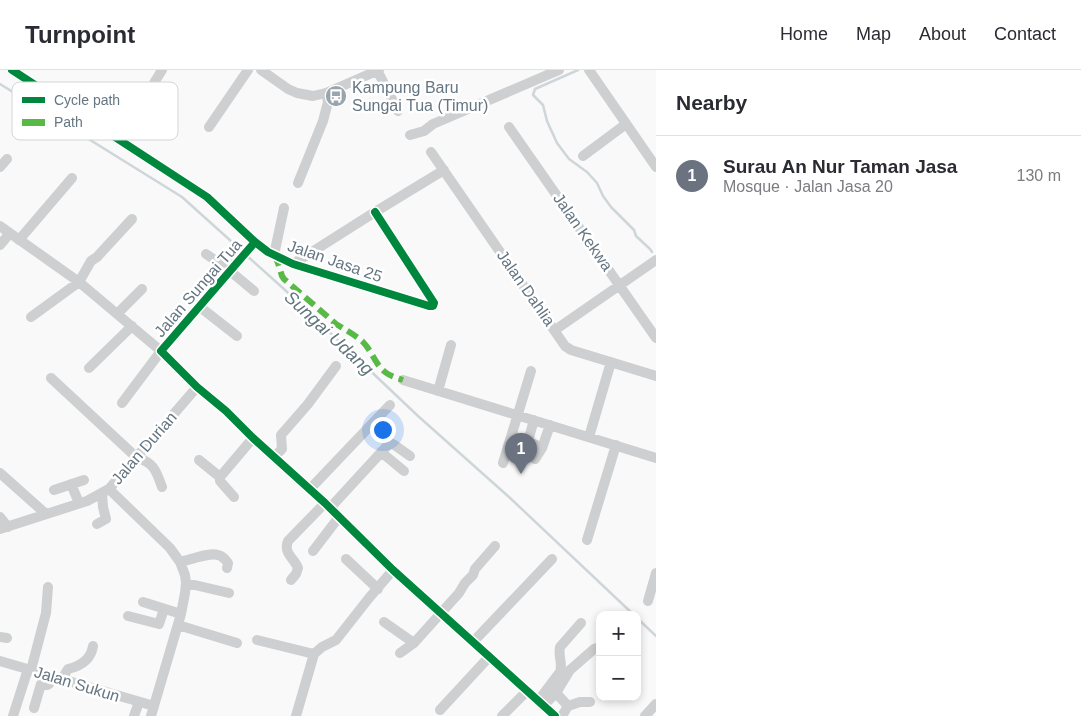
<!DOCTYPE html>
<html lang="en">
<head>
<meta charset="utf-8">
<style>
  body { margin:0; font-family:Arial,sans-serif; background:#f2f2f3; color:#2b2b33 }
  .controls { position:absolute; right:15px; bottom:15px; display:grid; overflow:hidden; border-radius:10px; box-shadow:0 2px 8px #0003 }
  .controls button { width:45px; height:45px; display:grid; place-items:center; padding:0; border:0; border-bottom:1px solid #e1e1e2; background:#fff; color:#2b2b33; font:25px sans-serif }
  .you { position:absolute; left:382px; top:359px; width:18px; height:18px; margin:-12px; border:4px solid #fff; border-radius:50%; background:#1a73e8; box-shadow:0 0 0 8px #1a73e833 }
  .badge { display:grid; place-items:center; width:32px; height:32px; border-radius:50%; background:#5c6169; color:#fff; font-size:16px; font-weight:700 }
  .pin { position:absolute; translate:-50% -41px; filter:drop-shadow(0 1px 2px #0008) }
  .pin::after { content:''; position:absolute; top:26px; width:18px; height:15px; background:inherit; clip-path:polygon(0 0,100% 0,50% 100%) }
  .list { margin:0; padding:0; list-style:none }
  h2 { display:flex; justify-content:space-between; align-items:center; height:65px; margin:0; padding:0 20px; font-size:21px }
  h2 small { font-size:16px; font-weight:400; color:#7c7c81 }
  .list li { display:grid; grid-template-columns:32px 1fr auto; gap:15px; align-items:center; box-sizing:border-box; height:80px; padding:0 20px; border-top:1px solid #e1e1e2 }
  .list b { display:block; font-size:19px; white-space:nowrap }
  .list p { margin:0; font-size:16px; white-space:nowrap; color:#7c7c81 }
  .list em { font-size:16px; font-style:normal; color:#7c7c81 }
  .map { position:relative; flex:none; width:656px; height:646px; overflow:hidden }
  header { display:flex; align-items:center; gap:30px; box-sizing:border-box; height:70px; padding:0 25px; background:#fff; border-bottom:1px solid #e1e1e2 }
  header strong { font-size:24px }
  nav { display:flex; gap:28px; margin-inline-start:auto; font-size:18px }
  main { display:flex }
  aside { flex:1; background:#fff }
  .map>svg:first-child { display:block }
  .lines { fill:none; stroke-linecap:round; stroke-linejoin:round }
  .stream { stroke:#ced6d9; stroke-width:2.5 }
  .minor { stroke:#cecfd0; stroke-width:10 }
  .quiet { stroke:#58b947; stroke-width:6; stroke-dasharray:12 6; stroke-linecap:butt }
  .cycleway-casing { stroke:#fff; stroke-width:11 }
  .cycleway { stroke:#00873e; stroke-width:8 }
  .labels { text-anchor:middle; dominant-baseline:central; stroke-width:5; stroke-linejoin:round; paint-order:stroke }
  .poi-label { font-size:16px; fill:#657683; stroke:#fff; text-anchor:start }
  .street-label { font-size:16px; fill:#657683; stroke:#fff }
  .water-label { font-size:18px; font-style:italic; fill:#60757c; stroke:#fff }
  .key { fill:#fff; stroke:#d1d6da; stroke-width:1 }
  .key-label { font-size:14px; fill:#657683 }
</style>
</head>
<body>
<header>
<strong>Turnpoint</strong>
<nav><a>Home</a><a>Map</a><a>About</a><a>Contact</a></nav>
</header>
<main>
<div class="map">
<svg width="656" height="646" viewBox="0 0 656 646">
  <rect width="100%" height="100%" fill="#f9f9f9"/>
  <g class="lines">
    <path class="stream" d="M 578,0 L 535,19 L 533,25 L 543,35 L 547,51 L 557,73 L 569,89 L 587,102 L 597,113 L 603,126 L 611,137 L 634,160 L 636,166 L 650,179 L 652,182
      M 0,14 L 182,127 L 242,181
      M 246,185 L 284,219 L 418,346 L 509,427 L 634,545
      M 637,548 L 656,566"/>
    <path class="minor" d="M 12,0 L 207,127 L 255,172 L 268,182 L 293,194 L 429,236 L 433,236 L 434,233 L 375,142
      M 261,0 L 288,19 L 297,23 L 313,26 L 326,23 L 379,0
      M 377,0 L 398,41
      M 589,0 L 656,97
      M 154,13 L 162,0
      M 209,57 L 248,0
      M 509,57 L 656,268
      M 410,65 L 424,61 L 433,54 L 559,0
      M 431,82 L 565,276 L 571,280 L 656,306
      M 583,86 L 626,54
      M 0,97 L 7,89
      M 298,113 L 323,51 L 328,32 L 326,23
      M 0,156 L 79,212 L 161,281 L 197,317 L 226,341 L 253,368 L 325,433 L 393,500 L 555,646
      M 19,170 L 72,108
      M 0,175 L 10,163
      M 206,184 L 219,193 L 227,192 L 233,198
      M 274,185 L 284,138
      M 293,194 L 375,142 L 444,100
      M 230,201 L 254,221
      M 200,237 L 237,266
      M 118,243 L 142,219
      M 31,247 L 79,212 L 91,191 L 97,187 L 132,149
      M 555,260 L 656,190
      M 89,298 L 132,256
      M 51,308 L 136,387 C 154,393 156,400 162,417
      M 403,310 L 656,388
      M 438,321 L 451,275
      M 122,333 L 161,281 L 255,172
      M 534,350 L 528,371 L 542,378
      M 589,367 L 611,292
      M 381,382 L 404,401
      M 274,387 L 282,379 L 281,365 L 308,334 L 336,296
      M 535,389 L 542,378 L 550,355
      M 199,390 L 220,407
      M 503,393 L 531,301
      M 0,403 L 46,444
      M 71,414 L 79,433
      M 109,419 L 170,478 L 180,492 L 185,505 L 186,513 L 185,523 L 181,544 L 151,646
      M 310,419 L 390,335
      M 54,420 L 84,410
      M 234,427 L 220,411 L 220,407 L 253,368
      M 330,438 L 387,376 L 390,374 L 393,374 L 410,386
      M 0,447 L 8,457
      M 97,454 L 106,449 L 103,437 L 102,423
      M 0,459 L 87,431 L 109,419 L 197,317
      M 587,470 L 616,375
      M 313,481 L 339,447
      M 346,489 L 378,519
      M 180,492 C 190,490 209,482 218,485 C 223,486 225,489 228,493 L 227,498
      M 291,510 L 296,504 L 298,498 C 294,488 283,483 288,471 L 325,433
      M 186,513 L 229,523
      M 648,531 L 656,503
      M 143,532 L 181,544
      M 128,546 L 159,554 L 164,539
      M 384,552 L 414,573
      M 178,555 L 237,573
      M 0,567 L 7,568
      M 257,570 L 314,584
      M 473,572 L 552,489
      M 400,583 L 414,573 L 459,523 L 465,513 L 473,505 L 475,499 L 495,476
      M 0,591 L 154,636
      M 31,600 L 46,543 L 48,517
      M 63,610 L 65,604 L 68,599 C 81,596 91,589 93,576
      M 556,623 L 568,636 L 562,646
      M 538,631 L 560,602 C 563,594 558,586 560,577 L 581,553
      M 543,636 L 556,623 L 570,600 L 594,579 L 600,577
      M 568,636 L 580,632 L 590,632
      M 34,638 L 41,614 L 47,615 L 49,614 L 51,606
      M 440,640 L 489,587
      M 13,646 L 28,599
      M 134,646 L 139,632
      M 296,646 L 314,584 L 322,577 L 336,570 L 369,528 L 393,500
      M 502,646 L 527,621
      M 645,646 L 656,634"/>
    <path class="quiet" d="M 274,185 L 278,193 L 282,206 L 284,209 L 336,254 C 346,260 355,265 363,272 C 372,281 375,294 385,302 C 390,306 397,308 403,310"/>
    <g class="cycleway-casing">
      <path id="cycleway" d="M 12,0 L 207,127 L 255,172 L 268,182 L 293,194 L 429,236 L 433,236 L 434,233 L 375,142
        M 255,172 L 161,281 L 197,317 L 226,341 L 253,368 L 325,433 L 393,500 L 555,646"/>
    </g>
    <use href="#cycleway" class="cycleway"/>
  </g>
  <defs>
    <g id="bus-disc" transform="scale(1.125)"><circle r="9.5" fill="#99a4ac" stroke="#fff"/><path d="M-5-6H5V4H4V6H2V4H-2V6H-4V4H-5ZM-3.5-4V0h7V-4ZM-3.5 1.2v1.5H-2V1.2ZM2 1.2v1.5H3.5V1.2Z" fill="#fff"/></g>
  </defs>
  <g fill-rule="evenodd">
    <use href="#bus-disc" x="336" y="26"/>
  </g>
  <g class="labels">
    <g class="poi-label">
      <text x="352" y="17">Kampung Baru<tspan x="352" dy="18">Sungai Tua (Timur)</tspan></text>
    </g>
    <g class="street-label">
      <text transform="translate(583 162) rotate(55)">Jalan Kekwa</text>
      <text transform="translate(335 191) rotate(19)">Jalan Jasa 25</text>
      <text transform="translate(198 218) rotate(-49)">Jalan Sungai Tua</text>
      <text transform="translate(526 218) rotate(55)">Jalan Dahlia</text>
      <text transform="translate(144 378) rotate(-49)">Jalan Durian</text>
      <text transform="translate(77 614) rotate(17)">Jalan Sukun</text>
    </g>
    <g class="water-label">
      <text transform="translate(329 263) rotate(43)">Sungai Udang</text>
    </g>
  </g>
  <rect x="12" y="12" width="166" height="58" rx="8" class="key"/>
  <rect x="22" y="27" width="23" height="6" fill="#00873e"/>
  <rect x="22" y="49" width="23" height="7" fill="#58b947"/>
  <g class="key-label">
    <text x="54" y="35">Cycle path</text>
    <text x="54" y="57">Path</text>
  </g>
</svg>
<div class="controls">
<button>+</button>
<button>−</button>
</div>
<div class="you"></div>
<div class="pin badge" style="left:521px;top:404px;background:#6b7280">1</div>
</div>
<aside>
<h2>Nearby<small></small></h2>
<ul class="list">
<li><span class="badge" style="background:#6b7280">1</span><div><b>Surau An Nur Taman Jasa</b><p>Mosque · Jalan Jasa 20</p></div><em>130 m</em></li>
</ul>
</aside>
</main>
</body>
</html>
